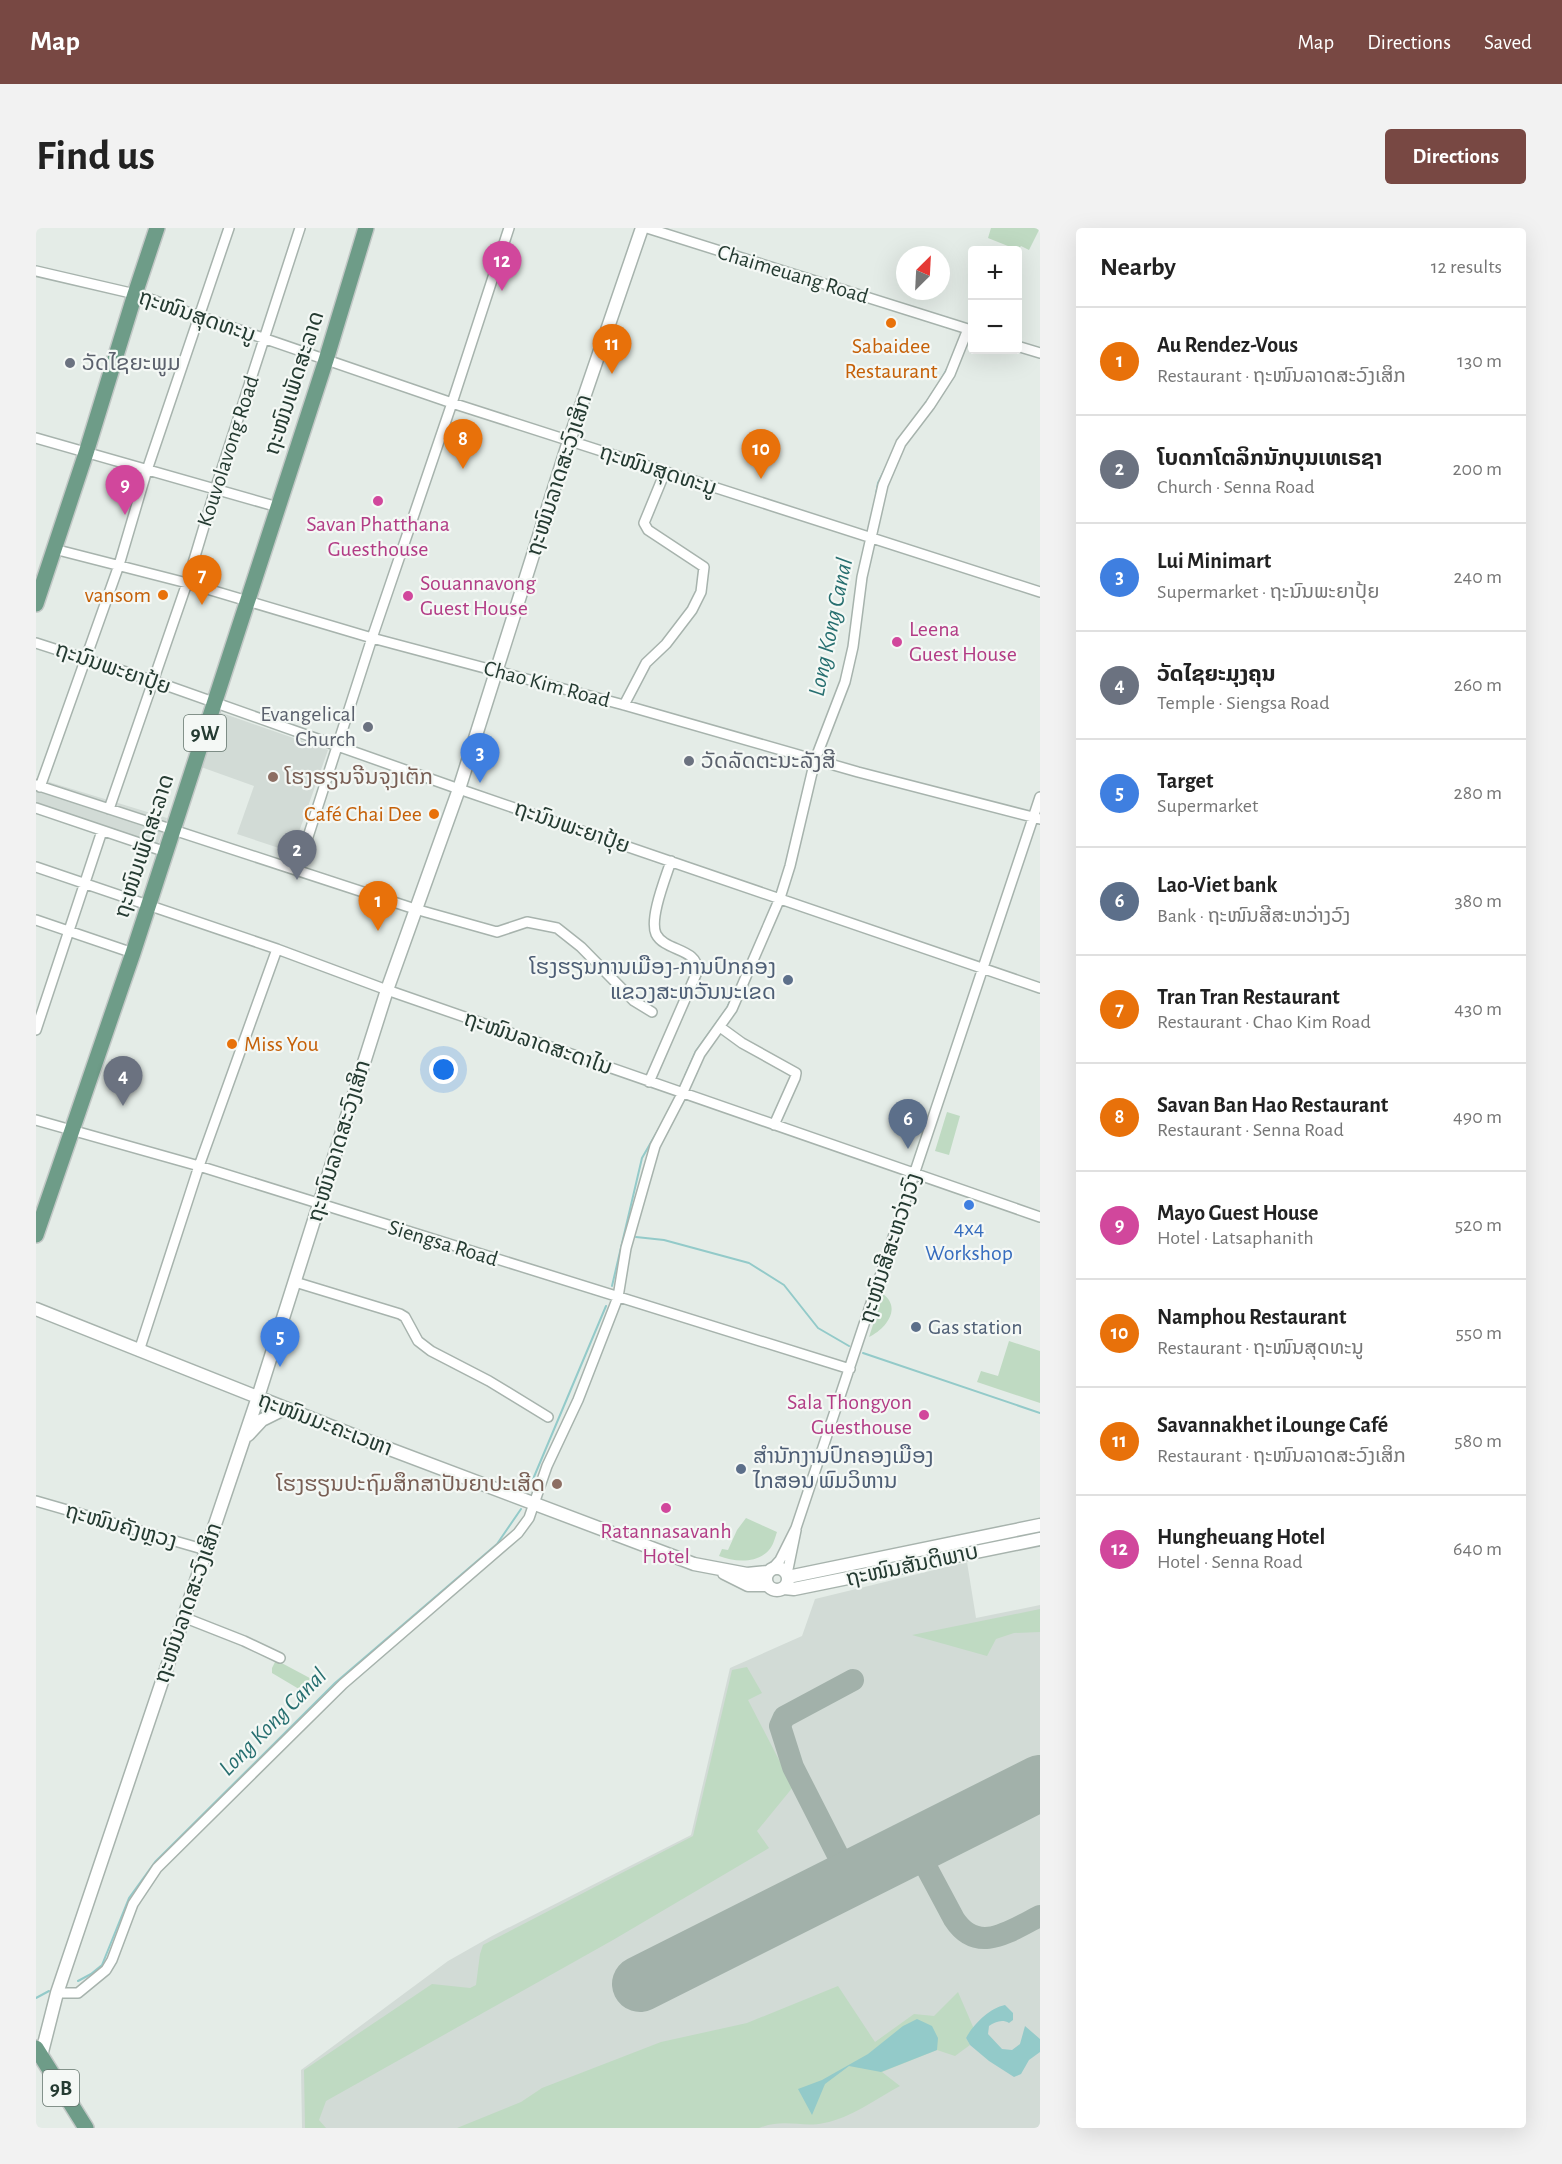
<!DOCTYPE html>
<html lang="en">
<head>
<meta charset="utf-8">
<style>
  body { margin:0; font-family:"Alegreya Sans","Noto Sans Lao",sans-serif; background:#f2f2f2; color:#222 }
  .controls { position:absolute; right:18px; top:18px; display:grid; overflow:hidden; border-radius:6px; box-shadow:0 6px 24px #0002 }
  .controls button { width:54px; height:54px; display:grid; place-items:center; padding:0; border:0; border-bottom:2px solid #e0e0e0; background:#fff; color:#222; font:30px sans-serif }
  .compass { position:absolute; left:860px; top:18px; width:54px; height:54px; border-radius:50%; background:#fff; box-shadow:0 6px 24px #0002; rotate:24deg }
  .you { position:absolute; left:408px; top:842px; width:21px; height:21px; margin:-15px; border:4px solid #fff; border-radius:50%; background:#1a73e8; box-shadow:0 0 0 9px #1a73e833 }
  .badge { display:grid; place-items:center; width:39px; height:39px; border-radius:50%; background:#784843; color:#fff; font-size:20px; font-weight:700 }
  .pin { position:absolute; translate:-50% -50px; filter:drop-shadow(0 2px 3px #0008) }
  .pin::after { content:''; position:absolute; top:32px; width:21px; height:18px; background:inherit; clip-path:polygon(0 0,100% 0,50% 100%) }
  .list { margin:0; padding:0; list-style:none }
  h2 { display:flex; justify-content:space-between; align-items:center; height:78px; margin:0; padding:0 24px; font-size:26px }
  h2 small { font-size:20px; font-weight:400; color:#767676 }
  .list li { display:grid; grid-template-columns:39px 1fr auto; gap:18px; align-items:center; box-sizing:border-box; height:108px; padding:0 24px; border-top:2px solid #e0e0e0 }
  .list b { display:block; font-size:22px; white-space:nowrap }
  .list p { margin:0; font-size:20px; white-space:nowrap; color:#767676 }
  .list em { font-size:20px; font-style:normal; color:#767676 }
  .map { position:relative; flex:none; width:1004px; height:1900px; overflow:hidden; border-radius:6px }
  header { display:flex; align-items:center; gap:36px; box-sizing:border-box; height:84px; padding:0 30px; background:#784843; color:#fff }
  header strong { font-size:28px }
  nav { display:flex; gap:33px; margin-inline-start:auto; font-size:21px }
  .intro { display:flex; align-items:center; justify-content:space-between; box-sizing:border-box; height:144px; padding:0 36px }
  h1 { margin:0; font-size:42px }
  .button { padding:15px 27px; border-radius:6px; background:#784843; color:#fff; font-size:21px; font-weight:700 }
  main { display:flex; gap:36px; padding:0 36px }
  aside { flex:1; background:#fff; border-radius:6px; box-shadow:0 6px 24px #0002 }
  .map>svg:first-child { display:block }
  .built { fill:#d2dbd6 }
  .green { fill:#bfdac2 }
  .water { fill:#93cac9 }
  .lines { fill:none; stroke-linecap:round; stroke-linejoin:round }
  .stream { stroke:#93cac9; stroke-width:2 }
  .taxiway { stroke:#a2b1aa; stroke-width:22 }
  .runway { stroke:#a2b1aa; stroke-width:56 }
  .minor-casing { stroke:#a7b3ad; stroke-width:12 }
  .tertiary-casing { stroke:#a7b3ad; stroke-width:15 }
  .primary-casing { stroke:#c2c8c6; stroke-width:18 }
  .minor { stroke:#fff; stroke-width:9 }
  .tertiary { stroke:#fff; stroke-width:12 }
  .primary { stroke:#6e9c88; stroke-width:15 }
  .food-dot { fill:#e8710a; stroke:#f4f8f5; stroke-width:2 }
  .worship-dot { fill:#6b7280; stroke:#f4f8f5; stroke-width:2 }
  .hotel-dot { fill:#d1479c; stroke:#f4f8f5; stroke-width:2 }
  .education-dot { fill:#8d6e63; stroke:#f4f8f5; stroke-width:2 }
  .service-dot { fill:#5c6f8a; stroke:#f4f8f5; stroke-width:2 }
  .shop-dot { fill:#3f7fe0; stroke:#f4f8f5; stroke-width:2 }
  .labels { text-anchor:middle; dominant-baseline:central; stroke-width:4.5; stroke-linejoin:round; paint-order:stroke }
  .shield { fill:#f4f8f5; stroke:#63746c; stroke-width:1.5 }
  .shield-label { font-size:21px; font-weight:bold; fill:#253b32 }
  .street-label { font-size:22px; fill:#253b32; stroke:#f4f8f5 }
  .food-label { font-size:22px; fill:#c56008; stroke:#f4f8f5; text-anchor:end }
  .worship-label { font-size:22px; fill:#5b616d; stroke:#f4f8f5; text-anchor:start }
  .hotel-label { font-size:22px; fill:#b23c85; stroke:#f4f8f5 }
  .education-label { font-size:22px; fill:#785e54; stroke:#f4f8f5; text-anchor:start }
  .service-label { font-size:22px; fill:#4e5e75; stroke:#f4f8f5; text-anchor:start }
  .shop-label { font-size:22px; fill:#366cbe; stroke:#f4f8f5 }
  .water-label { font-size:24px; font-style:italic; fill:#276f70; stroke:#f4f8f5 }
</style>
</head>
<body>
<header>
<strong>Map</strong>
<nav><a>Map</a><a>Directions</a><a>Saved</a></nav>
</header>
<div class="intro"><h1>Find us</h1><a class="button">Directions</a></div>
<main>
<div class="map">
<svg width="1004" height="1900" viewBox="0 0 1004 1900">
  <rect width="100%" height="100%" fill="#e4ece7"/>
  <path class="built" d="M 183,484 L 292,522 L 258,618 L 252,623 L 201,606 L 218,558 L 165,539 Z
    M 0,550 L 131,590 L 120,622 L 0,584 Z
    M 931,1334 L 940,1390 L 1004,1377 L 1004,1900 L 266,1900 L 265,1842 L 412,1733 L 456,1708 L 655,1607 L 694,1440 L 766,1408 L 779,1371 Z"/>
  <path class="green" d="M 955,0 L 1004,0 L 993,22 L 985,18 L 982,22 L 952,10 Z
    M 911,884 L 924,888 L 913,927 L 899,923 Z
    M 847,1066 C 866,1080 850,1101 833,1109 Z
    M 973,1113 L 1004,1123 L 1004,1175 L 941,1154 L 945,1143 L 962,1148 Z
    M 710,1290 L 741,1304 C 739,1310 737,1318 733,1322 C 721,1336 698,1334 683,1328 L 686,1321 L 692,1322 L 701,1302 Z
    M 1004,1381 L 1004,1404 L 978,1405 L 960,1411 L 951,1428 L 876,1407 Z
    M 240,1432 L 285,1456 L 273,1467 L 236,1445 L 236,1440 Z
    M 711,1439 L 726,1465 L 712,1472 L 757,1559 L 721,1603 L 733,1620 L 577,1712 L 290,1873 L 283,1892 L 290,1900 L 269,1900 L 268,1842 L 396,1756 L 434,1760 L 440,1757 L 444,1726 L 447,1717 L 657,1608 L 696,1442 Z
    M 802,1758 L 839,1814 L 878,1786 L 898,1788 L 922,1764 L 938,1801 L 930,1810 L 934,1817 L 919,1828 L 901,1822 L 846,1844 L 864,1858 C 840,1871 815,1890 788,1895 C 766,1900 749,1890 723,1900 L 421,1900 L 485,1874 L 506,1860 L 625,1814 L 711,1795 Z"/>
  <path class="water" d="M 969,1777 L 977,1785 L 977,1792 L 973,1795 C 966,1791 959,1794 953,1798 L 952,1806 L 966,1821 L 976,1822 L 984,1816 L 989,1798 L 1004,1811 L 1004,1824 L 993,1832 L 985,1846 L 978,1849 L 953,1833 L 934,1817 L 930,1810 C 937,1797 953,1780 969,1777 Z
    M 881,1791 L 896,1798 L 902,1810 L 901,1822 L 845,1844 L 813,1838 L 789,1856 L 776,1887 L 762,1861 L 786,1852 L 832,1826 L 867,1798 Z"/>
  <g class="lines">
    <path class="stream" d="M 906,150 L 912,139
      M 883,185 L 903,155
      M 840,266 L 842,255 L 852,235
      M 749,641 L 753,623
      M 649,848 L 660,823 L 691,780 L 703,754
      M 600,1009 L 628,1012 L 713,1035 L 748,1057 L 782,1100 L 813,1118
      M 576,1058 L 606,930 L 629,890
      M 827,1125 L 1004,1185
      M 492,1263 L 570,1078
      M 42,1753 L 55,1746 L 66,1737 L 93,1670 L 119,1634 L 299,1455 L 461,1316 L 485,1281
      M 0,1770 L 13,1763"/>
    <path class="taxiway" d="M 879,1618 L 918,1691 C 942,1728 975,1702 1004,1688
      M 814,1651 L 757,1539 L 744,1498 L 748,1489 L 817,1452"/>
    <path class="runway" d="M 604,1756 L 1004,1555"/>
    <g class="minor-casing">
      <path id="minor" d="M 611,0 L 935,102
        M 0,43 L 99,66 L 416,175 L 1004,364
        M 981,118 L 1004,125
        M 0,210 L 242,279
        M 18,321 L 151,355 L 336,410 L 588,477 L 822,544 L 1004,591
        M 0,415 L 118,453 L 423,561 L 1004,760
        M 588,477 L 610,435 L 630,416 L 656,382 L 665,364 L 668,339 L 612,302 L 608,295 L 629,244
        M 0,557 L 379,681 L 461,704 L 491,694 L 521,700 L 545,719 L 598,773 L 616,784
        M 4,559 L 83,337 L 111,242 L 193,0
        M 0,580 L 130,624
        M 73,581 L 151,355 L 179,262 L 264,0
        M 0,639 L 241,721 L 351,762 L 1004,989
        M 261,643 L 336,410 L 416,175 L 473,0
        M 0,692 L 97,725
        M 684,799 L 706,815 L 760,845 L 759,850 L 738,897
        M 0,802 L 66,603
        M 613,854 L 661,744 C 664,720 629,724 620,706 C 613,690 630,649 635,633
        M 0,892 L 163,938 L 814,1141
        M 259,1054 L 364,1086 L 369,1089 L 382,1113 L 395,1123 L 453,1153 L 512,1189
        M 103,1123 L 163,938 L 241,721
        M 0,1273 L 170,1322
        M 735,1342 L 744,1332 L 760,1300 L 1004,569
        M 751,1346 L 760,1302
        M 147,1389 L 208,1413 L 244,1430
        M 21,1765 L 42,1765 L 70,1742 L 76,1732 L 97,1676 L 121,1640 L 307,1456 L 482,1305 L 493,1290 L 511,1238 L 542,1172 L 582,1069 L 590,1020 L 619,918 L 646,866 L 664,826 L 696,781 L 744,670 L 754,638 L 779,532 L 809,454 L 817,419 L 826,349 L 847,257 L 865,215 L 894,177 L 914,146 L 932,101"/>
    </g>
    <g class="tertiary-casing">
      <path id="tertiary" d="M 0,1081 L 327,1211 L 658,1336 L 711,1346 L 732,1344
        M 212,1207 L 226,1192 L 250,1180
        M730 1351a11 11 0 1 1 22 0a11 11 0 1 1-22 0Z
        M 688,1345 L 712,1357 L 731,1357
        M 752,1349 L 1004,1297
        M 748,1360 L 758,1361 L 1004,1311
        M 5,1828 L 21,1765 L 222,1169 L 351,762 L 423,561 L 533,213 L 606,0"/>
    </g>
    <g class="primary-casing">
      <path id="primary" d="M 0,376 L 50,225 L 99,66 L 121,0
        M 0,1007 L 97,725 L 290,132 L 330,0
        M 0,1820 L 50,1900"/>
    </g>
    <use href="#minor" class="minor"/>
    <use href="#tertiary" class="tertiary"/>
    <use href="#primary" class="primary"/>
  </g>
  <g class="food-dot">
    <circle cx="855" cy="95" r="6"/>
    <circle cx="127" cy="367" r="6"/>
    <circle cx="398" cy="586" r="6"/>
    <circle cx="196" cy="816" r="6"/>
  </g>
  <g class="worship-dot">
    <circle cx="34" cy="135" r="6"/>
    <circle cx="332" cy="499" r="6"/>
    <circle cx="653" cy="533" r="6"/>
  </g>
  <g class="hotel-dot">
    <circle cx="342" cy="273" r="6"/>
    <circle cx="372" cy="368" r="6"/>
    <circle cx="861" cy="414" r="6"/>
    <circle cx="888" cy="1187" r="6"/>
    <circle cx="630" cy="1280" r="6"/>
  </g>
  <g class="education-dot">
    <circle cx="237" cy="549" r="6"/>
    <circle cx="521" cy="1256" r="6"/>
  </g>
  <g class="service-dot">
    <circle cx="752" cy="752" r="6"/>
    <circle cx="880" cy="1099" r="6"/>
    <circle cx="705" cy="1241" r="6"/>
  </g>
  <circle class="shop-dot" cx="933" cy="977" r="6"/>
  <g class="labels">
    <g class="shield">
      <rect x="148" y="487" width="42" height="36" rx="4.5"/>
      <rect x="7" y="1842" width="36" height="36" rx="4.5"/>
    </g>
    <g class="shield-label">
      <text x="169" y="505">9W</text>
      <text x="25" y="1860">9B</text>
    </g>
    <g class="street-label">
      <text transform="translate(757 46) rotate(17)">Chaimeuang Road</text>
      <text transform="translate(161 88) rotate(19)">ຖະໜົນສຸດທະນູ</text>
      <text transform="translate(258 155) rotate(-72)">ຖະໜົນເພັດສະລາດ</text>
      <text transform="translate(192 223) rotate(-72)">Kouvolavong Road</text>
      <text transform="translate(622 242) rotate(18)">ຖະໜົນສຸດທະນູ</text>
      <text transform="translate(523 247) rotate(-72)">ຖະໜົນລາດສະວົງເສິກ</text>
      <text transform="translate(77 440) rotate(19)">ຖະນົນພະຍາປຸ້ຍ</text>
      <text transform="translate(511 456) rotate(15)">Chao Kim Road</text>
      <text transform="translate(536 599) rotate(19)">ຖະນົນພະຍາປຸ້ຍ</text>
      <text transform="translate(108 618) rotate(-72)">ຖະໜົນເພັດສະລາດ</text>
      <text transform="translate(502 815) rotate(19)">ຖະໜົນລາດສະດາໄນ</text>
      <text transform="translate(303 913) rotate(-73)">ຖະໜົນລາດສະວົງເສິກ</text>
      <text transform="translate(407 1015) rotate(17)">Siengsa Road</text>
      <text transform="translate(854 1020) rotate(-72)">ຖະໜົນສີສະຫວ່າງວົງ</text>
      <text transform="translate(289 1196) rotate(21)">ຖະໜົນມະຄະເວຫາ</text>
      <text transform="translate(85 1298) rotate(16)">ຖະໜົນຄັງຫຼວງ</text>
      <text transform="translate(876 1337) rotate(-12)">ຖະໜົນສັນຕິພາບ</text>
      <text transform="translate(152 1375) rotate(-71)">ຖະໜົນລາດສະວົງເສິກ</text>
    </g>
    <g class="food-label">
      <text x="855" y="118" text-anchor="middle">Sabaidee<tspan x="855" dy="25">Restaurant</tspan></text>
      <text x="115" y="367">vansom</text>
      <text x="386" y="586">Café Chai Dee</text>
      <text x="208" y="816" text-anchor="start">Miss You</text>
    </g>
    <g class="worship-label">
      <text x="46" y="135">ວັດໄຊຍະພູມ</text>
      <text x="320" y="486" text-anchor="end">Evangelical<tspan x="320" dy="25">Church</tspan></text>
      <text x="665" y="533">ວັດລັດຕະນະລັງສີ</text>
    </g>
    <g class="hotel-label">
      <text x="342" y="296">Savan Phatthana<tspan x="342" dy="25">Guesthouse</tspan></text>
      <text x="384" y="355" text-anchor="start">Souannavong<tspan x="384" dy="25">Guest House</tspan></text>
      <text x="873" y="401" text-anchor="start">Leena<tspan x="873" dy="25">Guest House</tspan></text>
      <text x="876" y="1174" text-anchor="end">Sala Thongyon<tspan x="876" dy="25">Guesthouse</tspan></text>
      <text x="630" y="1303">Ratannasavanh<tspan x="630" dy="25">Hotel</tspan></text>
    </g>
    <g class="education-label">
      <text x="249" y="549">ໂຮງຮຽນຈີນຈຸງເຕັກ</text>
      <text x="509" y="1256" text-anchor="end">ໂຮງຮຽນປະຖົມສຶກສາປັນຍາປະເສີດ</text>
    </g>
    <g class="service-label">
      <text x="740" y="739" text-anchor="end">ໂຮງຮຽນການເມືອງ-ການປົກຄອງ<tspan x="740" dy="25">ແຂວງສະຫວັນນະເຂດ</tspan></text>
      <text x="892" y="1099">Gas station</text>
      <text x="717" y="1228">ສຳນັກງານປົກຄອງເມືອງ<tspan x="717" dy="25">ໄກສອນ ພົມວິຫານ</tspan></text>
    </g>
    <g class="shop-label">
      <text x="933" y="1000">4x4<tspan x="933" dy="25">Workshop</tspan></text>
    </g>
    <g class="water-label">
      <text transform="translate(795 399) rotate(-78)">Long Kong Canal</text>
      <text transform="translate(237 1494) rotate(-45)">Long Kong Canal</text>
    </g>
  </g>
</svg>
<div class="controls">
<button>+</button>
<button>−</button>
</div>
<svg class="compass" viewBox="-18 -18 36 36"><path d="M0-13l5 13h-10z" fill="#e53935"/><path d="M0 13l5-13h-10z" fill="#767676"/></svg>
<div class="you"></div>
<div class="pin badge" style="left:342px;top:703px;background:#e8710a">1</div>
<div class="pin badge" style="left:261px;top:652px;background:#6b7280">2</div>
<div class="pin badge" style="left:444px;top:555px;background:#3f7fe0">3</div>
<div class="pin badge" style="left:87px;top:878px;background:#6b7280">4</div>
<div class="pin badge" style="left:244px;top:1139px;background:#3f7fe0">5</div>
<div class="pin badge" style="left:872px;top:921px;background:#5c6f8a">6</div>
<div class="pin badge" style="left:166px;top:377px;background:#e8710a">7</div>
<div class="pin badge" style="left:427px;top:241px;background:#e8710a">8</div>
<div class="pin badge" style="left:89px;top:287px;background:#d1479c">9</div>
<div class="pin badge" style="left:725px;top:251px;background:#e8710a">10</div>
<div class="pin badge" style="left:576px;top:146px;background:#e8710a">11</div>
<div class="pin badge" style="left:466px;top:63px;background:#d1479c">12</div>
</div>
<aside>
<h2>Nearby<small>12 results</small></h2>
<ul class="list">
<li><span class="badge" style="background:#e8710a">1</span><div><b>Au Rendez-Vous</b><p>Restaurant · ຖະໜົນລາດສະວົງເສິກ</p></div><em>130 m</em></li>
<li><span class="badge" style="background:#6b7280">2</span><div><b>ໂບດກາໂຕລິກນັກບຸນເທເຣຊາ</b><p>Church · Senna Road</p></div><em>200 m</em></li>
<li><span class="badge" style="background:#3f7fe0">3</span><div><b>Lui Minimart</b><p>Supermarket · ຖະນົນພະຍາປຸ້ຍ</p></div><em>240 m</em></li>
<li><span class="badge" style="background:#6b7280">4</span><div><b>ວັດໄຊຍະມຸງຄຸນ</b><p>Temple · Siengsa Road</p></div><em>260 m</em></li>
<li><span class="badge" style="background:#3f7fe0">5</span><div><b>Target</b><p>Supermarket</p></div><em>280 m</em></li>
<li><span class="badge" style="background:#5c6f8a">6</span><div><b>Lao-Viet bank</b><p>Bank · ຖະໜົນສີສະຫວ່າງວົງ</p></div><em>380 m</em></li>
<li><span class="badge" style="background:#e8710a">7</span><div><b>Tran Tran Restaurant</b><p>Restaurant · Chao Kim Road</p></div><em>430 m</em></li>
<li><span class="badge" style="background:#e8710a">8</span><div><b>Savan Ban Hao Restaurant</b><p>Restaurant · Senna Road</p></div><em>490 m</em></li>
<li><span class="badge" style="background:#d1479c">9</span><div><b>Mayo Guest House</b><p>Hotel · Latsaphanith</p></div><em>520 m</em></li>
<li><span class="badge" style="background:#e8710a">10</span><div><b>Namphou Restaurant</b><p>Restaurant · ຖະໜົນສຸດທະນູ</p></div><em>550 m</em></li>
<li><span class="badge" style="background:#e8710a">11</span><div><b>Savannakhet iLounge Café</b><p>Restaurant · ຖະໜົນລາດສະວົງເສິກ</p></div><em>580 m</em></li>
<li><span class="badge" style="background:#d1479c">12</span><div><b>Hungheuang Hotel</b><p>Hotel · Senna Road</p></div><em>640 m</em></li>
</ul>
</aside>
</main>
</body>
</html>
